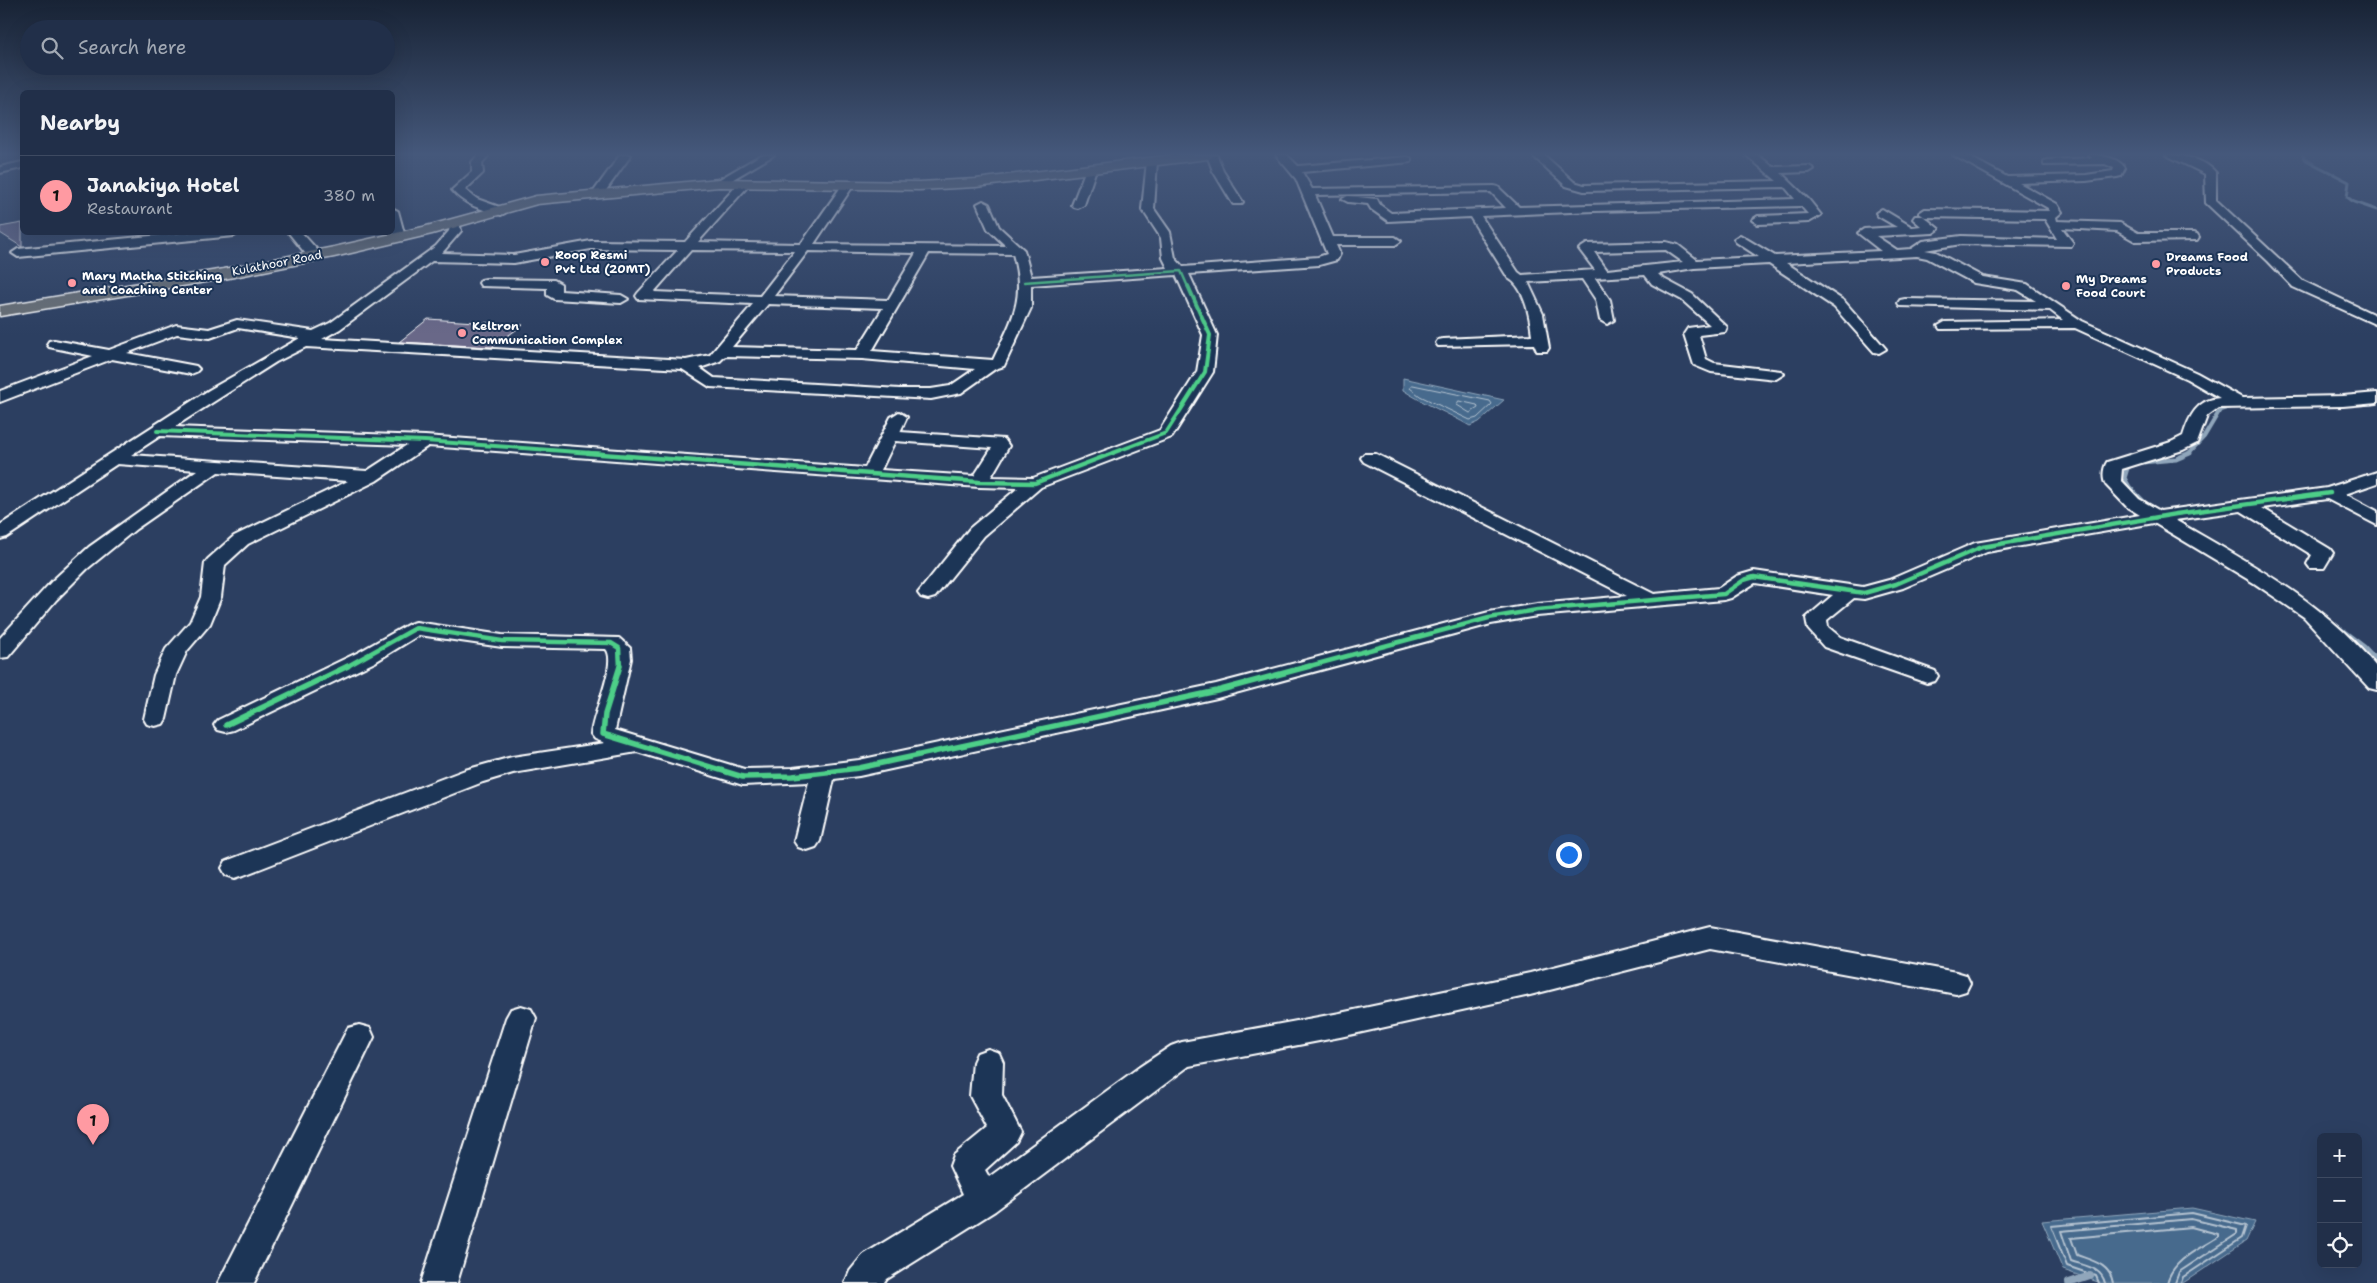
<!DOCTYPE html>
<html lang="en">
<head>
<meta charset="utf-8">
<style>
  body { margin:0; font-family:"Shantell Sans",sans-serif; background:#2d3b53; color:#f1f3f6 }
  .controls { position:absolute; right:15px; bottom:15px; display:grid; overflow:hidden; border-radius:8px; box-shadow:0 5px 20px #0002 }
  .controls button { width:45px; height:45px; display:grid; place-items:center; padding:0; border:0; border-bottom:1px solid #3e4a61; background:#212f49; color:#f1f3f6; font:25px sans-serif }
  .you { position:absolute; left:1568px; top:854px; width:18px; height:18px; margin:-12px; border:4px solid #fff; border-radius:50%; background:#1a73e8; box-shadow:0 0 0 8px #1a73e833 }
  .badge { display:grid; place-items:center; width:32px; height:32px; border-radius:50%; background:#ff9aa2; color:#111; font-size:16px; font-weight:700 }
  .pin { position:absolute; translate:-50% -41px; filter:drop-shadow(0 1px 2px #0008) }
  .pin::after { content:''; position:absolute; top:26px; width:18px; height:15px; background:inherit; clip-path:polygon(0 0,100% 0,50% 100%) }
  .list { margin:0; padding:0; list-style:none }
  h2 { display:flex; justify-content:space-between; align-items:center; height:65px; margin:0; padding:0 20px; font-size:21px }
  h2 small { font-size:16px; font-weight:400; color:#a2a9b4 }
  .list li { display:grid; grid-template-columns:32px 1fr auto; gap:15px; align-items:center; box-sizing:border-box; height:80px; padding:0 20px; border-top:1px solid #3e4a61 }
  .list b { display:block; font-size:19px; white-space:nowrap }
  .list p { margin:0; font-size:16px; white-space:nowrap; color:#a2a9b4 }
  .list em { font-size:16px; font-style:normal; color:#a2a9b4 }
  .icon { flex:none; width:28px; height:28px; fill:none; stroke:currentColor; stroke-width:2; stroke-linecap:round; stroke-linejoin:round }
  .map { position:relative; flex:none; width:2377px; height:1283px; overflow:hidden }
  .search { position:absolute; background:#212f49; box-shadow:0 5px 20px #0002; left:20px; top:20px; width:375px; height:55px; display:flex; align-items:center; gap:12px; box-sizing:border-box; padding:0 18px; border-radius:28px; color:#a2a9b4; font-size:19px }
  .panel { position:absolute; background:#212f49; box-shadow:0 5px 20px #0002; left:20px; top:90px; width:375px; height:145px; border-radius:8px }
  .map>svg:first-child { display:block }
  .water { fill:#466a8d; stroke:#90a6bb }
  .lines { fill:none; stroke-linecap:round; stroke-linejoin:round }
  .shore-far1 { stroke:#b5c3d1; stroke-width:1 }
  .shore { stroke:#b5c3d1; stroke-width:2 }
  .stream-far3 { stroke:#90a6bb; stroke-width:3 }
  .stream-far2 { stroke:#90a6bb; stroke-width:4 }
  .stream-far1 { stroke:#90a6bb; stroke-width:5 }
  .stream { stroke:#90a6bb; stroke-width:8 }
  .building { fill:#696788; stroke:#fff }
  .minor-casing { stroke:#fff; stroke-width:4 }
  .major-casing { stroke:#fff; stroke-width:3 }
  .minor { fill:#1d3557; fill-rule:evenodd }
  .major { fill:#6a7074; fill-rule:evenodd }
  .cycleway-far3-casing { stroke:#1d3557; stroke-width:4.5 }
  .cycleway-far2-casing { stroke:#1d3557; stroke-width:6 }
  .cycleway-far1-casing { stroke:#1d3557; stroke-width:8 }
  .cycleway-casing { stroke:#1d3557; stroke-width:9 }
  .cycleway-far3 { stroke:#4dcf88; stroke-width:2.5 }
  .cycleway-far2 { stroke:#4dcf88; stroke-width:4 }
  .cycleway-far1 { stroke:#4dcf88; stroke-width:4.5 }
  .cycleway { stroke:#4dcf88; stroke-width:5.5 }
  .poi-dot { fill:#ff9aa2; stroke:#1d3557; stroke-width:2 }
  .labels { text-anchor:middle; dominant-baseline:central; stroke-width:4; stroke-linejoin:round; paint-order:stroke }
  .far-poi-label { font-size:12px; font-weight:bold; fill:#fff; stroke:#1d3557; text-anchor:start }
  .far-street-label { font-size:12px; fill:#fff; stroke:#1d3557 }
</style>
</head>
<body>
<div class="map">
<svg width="2377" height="1283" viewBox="0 0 2377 1283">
  <rect width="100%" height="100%" fill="#2c3f61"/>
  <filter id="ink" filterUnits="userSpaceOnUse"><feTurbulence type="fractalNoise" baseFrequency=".02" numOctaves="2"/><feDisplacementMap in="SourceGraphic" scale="10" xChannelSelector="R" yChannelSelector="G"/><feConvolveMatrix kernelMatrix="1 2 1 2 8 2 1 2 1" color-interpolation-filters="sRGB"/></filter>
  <g filter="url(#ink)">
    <path class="water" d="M 1403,378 L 1504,400 L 1479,422 L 1470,426 C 1448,413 1424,404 1403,390 Z
      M 2192,1208 L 2255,1222 L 2246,1241 L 2183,1283 L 2101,1283 L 2063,1270 L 2042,1221 Z"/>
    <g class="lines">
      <path class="shore-far1" d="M 1413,385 L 1490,401 L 1492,404 L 1477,418 L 1470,420 L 1420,396 L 1410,388 Z
        M 1459,401 L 1477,405 L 1478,408 L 1470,413 L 1457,405 Z"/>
      <path class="shore" d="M 2099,1283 L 2096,1276 L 2067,1266 L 2051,1226 L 2192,1213 L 2246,1226 L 2242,1238 L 2183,1277 L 2181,1283
        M 2105,1283 C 2101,1267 2085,1266 2071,1261 L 2061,1231 L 2191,1219 L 2237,1230 L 2237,1234 L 2179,1272 L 2175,1283
        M 2113,1283 C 2110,1264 2093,1261 2077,1255 L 2071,1238 L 2191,1227 L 2218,1234 L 2218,1237 C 2199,1249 2173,1259 2167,1283"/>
      <path class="stream-far3" d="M 2303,155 L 2304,159 L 2349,182 L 2347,197 L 2354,202 L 2377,210"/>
      <path class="stream-far2" d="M 2362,404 L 2377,403
        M 2188,454 L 2204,437 L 2220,410 L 2230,407"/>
      <path class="stream-far1" d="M 2142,462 L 2176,459 L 2190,453
        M 2133,464 L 2127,468 L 2124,478 L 2129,487 L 2149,507
        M 2331,622 L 2364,647 L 2377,661"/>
      <path class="stream" d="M 2069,1283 L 2090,1276"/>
    </g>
    <path class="building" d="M 22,223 L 22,247 L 0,233 L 0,227 Z
      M 428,319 L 523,325 L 492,347 L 399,342 Z"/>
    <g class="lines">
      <g class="minor-casing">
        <path id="minor" d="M 478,155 L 489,155 L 482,163 L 483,173 L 465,190 L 477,199 L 505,209 L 505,213 L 501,215 C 483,210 464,205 452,190 L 472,172 L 472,162 Z
          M 620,155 L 631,155 L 602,196 L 594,196 L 592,194 Z
          M 761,155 L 774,155 L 723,185 L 719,186 L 713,183 Z
          M 1207,155 L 1217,155 L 1223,171 L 1243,202 L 1241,204 L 1233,204 L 1213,171 Z
          M 1276,155 L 1287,155 L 1298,166 L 1407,157 L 1411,158 L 1411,162 L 1302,172 L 1312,189 L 1494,186 L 1498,187 L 1519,207 L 1795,199 L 1785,187 L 1584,191 L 1566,186 L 1532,155 L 1544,155 L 1574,182 L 1584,185 L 1777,181 L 1746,155 L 1758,155 L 1773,167 L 1809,166 L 1814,169 L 1809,172 L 1781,173 L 1809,200 L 1821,215 L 1809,222 L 1758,224 L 1752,220 L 1758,216 L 1808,214 L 1801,206 L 1594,211 L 1481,216 L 1518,272 L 1522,275 L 1595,270 L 1579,249 L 1587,244 L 1666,242 L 1678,245 L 1697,260 L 1759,257 L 1736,242 L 1734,239 L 1740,235 L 1775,256 L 1881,251 L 1858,233 L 1864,229 L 1897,227 L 1878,216 L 1876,213 L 1882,209 L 1912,227 L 1921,226 L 1913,219 L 1915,216 L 1923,216 L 1939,229 L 1933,233 L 1876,236 L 1897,250 L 1911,249 L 1923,241 L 1961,236 L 2057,239 L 2045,219 L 1925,217 L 1919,213 L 1925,209 L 2050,211 L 2048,208 L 1953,155 L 1966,155 L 2007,177 L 2086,175 L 2113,171 L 2114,168 L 2105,164 L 2044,165 L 2044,161 L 2048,160 L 2092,158 L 2089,155 C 2102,155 2117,157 2125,168 L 2121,176 L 2117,177 L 2086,181 L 2019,183 L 2057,204 L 2062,212 L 2056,217 L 2057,221 L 2120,223 L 2138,233 L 2193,233 L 2197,234 L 2199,237 L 2197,240 L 2135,241 L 2117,231 L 2062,228 L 2073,243 L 2071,246 L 1961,244 L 1925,250 L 1936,252 L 1983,277 L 2027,284 L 2082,321 L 2197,373 L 2242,398 L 2343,396 L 2377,393 L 2377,403 L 2343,406 L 2218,408 L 2207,416 L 2197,443 L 2183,450 L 2122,469 L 2121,480 L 2139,499 L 2160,511 L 2327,488 L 2377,472 L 2377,483 L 2345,494 L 2377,511 L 2377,525 L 2327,499 L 2262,508 L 2330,549 L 2333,553 L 2324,568 L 2310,568 L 2307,564 L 2312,555 L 2241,511 L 2175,520 C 2247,562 2324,601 2377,668 L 2377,690 L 2369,688 L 2304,617 L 2254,583 L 2154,523 L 1987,552 L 1903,588 L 1864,599 L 1854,598 L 1827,620 L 1828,627 L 1840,637 L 1935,671 L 1938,676 L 1935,681 L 1927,683 L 1824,647 L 1808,629 L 1806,618 L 1833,595 L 1755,583 L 1731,598 L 1724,600 L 1537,616 L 1491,624 L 1217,698 L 859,776 L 834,779 L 820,841 L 816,847 L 807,850 L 798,847 L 794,841 L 809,782 L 743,785 L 637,752 L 513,773 L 483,782 L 244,875 L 235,878 L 226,875 L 222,868 L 226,861 L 465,770 L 512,757 L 605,743 L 595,739 L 591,734 C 592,715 618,662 606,649 L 502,647 L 419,635 L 375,662 L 234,730 L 226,732 L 218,730 L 214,725 L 218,720 L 359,652 L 409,624 L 416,622 L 502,635 L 619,638 L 630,648 L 631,659 L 615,730 L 744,769 L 793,768 L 859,760 L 1216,684 L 1489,612 L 1537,604 L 1627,596 L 1364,462 L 1361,458 L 1364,454 L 1376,454 L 1654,594 L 1719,588 L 1737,576 L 1754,571 L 1863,587 L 1889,580 L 1975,543 L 2140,515 L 2127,507 L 2106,485 C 2102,479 2103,468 2107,462 L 2171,442 L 2183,436 C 2189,417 2197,399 2220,398 L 2187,379 L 2075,328 L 1940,329 L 1938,326 L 1945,322 L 2063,320 L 2050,310 L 1900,306 L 1898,303 L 1900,300 L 1905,299 L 2036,301 L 2018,290 L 1974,283 L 1927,258 L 1917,256 L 1786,263 L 1844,301 L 1886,349 L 1879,353 L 1874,352 L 1834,307 L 1769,264 L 1694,268 L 1658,274 L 1662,278 L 1692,294 L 1727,327 L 1725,332 L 1699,335 L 1706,359 L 1714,363 L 1781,371 L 1784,374 L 1776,379 L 1711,372 L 1694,365 L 1684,334 L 1688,328 L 1710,325 L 1682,300 L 1652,284 L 1645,275 L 1595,278 L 1610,300 L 1614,320 L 1607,324 L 1600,320 L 1596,300 L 1582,279 L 1528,282 L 1543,314 L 1549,348 L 1547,351 L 1537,351 L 1534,344 L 1438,346 L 1436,343 L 1438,340 L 1443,339 L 1532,335 C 1530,318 1525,287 1508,278 L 1470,217 L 1388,221 L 1371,209 L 1368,204 L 1348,202 L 1342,199 L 1348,196 L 1377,199 L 1380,205 L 1391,213 L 1506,208 L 1491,192 L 1315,195 L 1333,237 L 1395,237 L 1401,241 L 1395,245 L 1336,245 L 1340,254 L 1337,260 L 1319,265 L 1189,274 L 1217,335 L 1213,372 L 1172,437 L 1041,487 L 984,536 L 935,597 L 928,599 L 921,597 L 918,593 L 970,528 L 1018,488 L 979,487 L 428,446 L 376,481 L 248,544 L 225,565 L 221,597 L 210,624 L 187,651 L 176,675 L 166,719 L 163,724 L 155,726 L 147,724 L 144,719 L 154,675 L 166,649 L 190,622 L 201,597 L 205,563 L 208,559 L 234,536 L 348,481 L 218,472 L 136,529 L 87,569 L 56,600 L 8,657 L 0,658 L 0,638 L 52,581 L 89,547 L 197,470 L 117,464 L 7,537 L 0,539 L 0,525 L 209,390 L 300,338 L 238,328 L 210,338 L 177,334 L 127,353 L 196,366 L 199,369 L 196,372 L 191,374 L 112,359 L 0,402 L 0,391 L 93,356 L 49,347 L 47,344 L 49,341 L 54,340 L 109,350 L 176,325 L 209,329 L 237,320 L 313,331 L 330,323 L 436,246 L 449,231 L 451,221 L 459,221 L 461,231 L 442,253 L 514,255 L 591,241 L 685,242 L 741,181 L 749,181 L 749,185 L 698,242 L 801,244 L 843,184 L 847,183 L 853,186 L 814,244 L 1006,246 L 988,229 L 977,204 L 983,201 L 989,204 L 999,227 L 1024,250 L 1031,277 L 1168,268 L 1163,258 L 1161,238 L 1142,209 L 1147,161 L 1152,158 L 1157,161 L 1154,209 L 1170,232 L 1175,258 L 1183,267 L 1318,257 L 1327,254 L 1296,179 ZM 591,249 L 678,250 L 638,293 L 636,296 L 638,299 L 753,304 L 710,355 L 686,360 L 322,339 L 340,329 L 432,261 L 514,263 ZM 691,250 L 795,251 L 760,296 L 654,292 ZM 1666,250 L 1683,262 L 1607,270 L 1594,252 ZM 808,251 L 916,253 L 888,300 L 774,296 ZM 929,253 L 1013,254 C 1026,300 1012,319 993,360 L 872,351 ZM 1176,275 L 1203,335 L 1197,372 L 1160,430 L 1033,478 L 991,477 L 1009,446 L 1004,439 L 900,432 L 907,417 L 899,412 L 891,417 L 865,468 L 425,436 L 174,427 L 276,362 L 306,347 L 682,369 L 710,387 L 931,399 L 961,393 L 995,369 L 1004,366 L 1031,308 L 1031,285 ZM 768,304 L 883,308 L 857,350 L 732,347 ZM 725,356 L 862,359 L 975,369 L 950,386 L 931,389 L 900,389 L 714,378 L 700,368 L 720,361 ZM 160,436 L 407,445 L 367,471 L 131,455 ZM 895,441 L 992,448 L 974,476 L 881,470 Z
          M 2166,155 C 2183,155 2205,159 2216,173 L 2216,200 L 2303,281 L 2377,316 L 2377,325 L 2293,287 L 2268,261 L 2206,203 L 2205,174 Z
          M 22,162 L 22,168 L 0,173 L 0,167 Z
          M 1091,166 L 1096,169 L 1084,205 L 1078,208 L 1074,207 L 1072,205 L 1086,169 Z
          M 392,208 L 398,211 L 405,237 L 403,240 L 395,240 L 393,237 Z
          M 191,232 L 240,232 L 234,236 L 18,257 L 12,253 L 18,249 Z
          M 288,232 L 301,232 L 320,253 L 321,256 L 320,259 L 310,259 Z
          M 486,279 L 554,280 L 561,284 L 561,291 L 621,295 L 628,299 L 621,303 L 554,299 L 547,295 L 547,288 L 481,286 L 479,283 L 481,280 Z
          M 1710,927 L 1956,972 L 1966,975 L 1970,983 L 1966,991 L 1956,994 L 1710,949 L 1530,995 L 1340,1037 L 1189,1066 L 995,1211 L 887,1279 L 884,1283 L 845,1283 L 850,1271 L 863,1255 L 963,1194 L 950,1166 L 954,1155 L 987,1128 L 970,1096 L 973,1062 L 977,1053 L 988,1049 L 999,1053 L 1003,1062 L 1002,1095 L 1021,1132 L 1016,1142 L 985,1170 L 989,1177 L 1138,1068 L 1171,1046 L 1182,1042 L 1340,1013 L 1530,973 Z
          M 521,1006 L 531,1009 L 536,1018 L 457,1283 L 421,1283 L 506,1018 L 511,1009 Z
          M 359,1025 L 370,1028 L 374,1037 L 254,1283 L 218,1283 L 348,1028 Z"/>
      </g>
      <g class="major-casing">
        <path id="major" d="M 1172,155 L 1215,155 L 1208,159 L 976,187 L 919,190 L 719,187 L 537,204 L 432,234 L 334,257 L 224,279 L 0,316 L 0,306 L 224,269 L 334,247 L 423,227 L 536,196 L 719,179 L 919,182 L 976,179 Z"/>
      </g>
      <use href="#minor" class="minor"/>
      <use href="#major" class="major"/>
      <g class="cycleway-far3-casing">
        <path id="cycleway-far3" d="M 1024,282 L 1181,271 L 1188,287"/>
      </g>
      <g class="cycleway-far2-casing">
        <path id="cycleway-far2" d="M 157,431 L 425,441 L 605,454
          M 1110,454 L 1166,433 L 1205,372 L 1210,335 L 1188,286"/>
      </g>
      <g class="cycleway-far1-casing">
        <path id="cycleway-far1" d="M 588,453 L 979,482 L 1035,483 L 1113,453
          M 346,667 L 416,628 L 502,641 L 611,643 L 619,648 L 620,667
          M 1306,667 L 1489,618 L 1537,610 L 1724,594 L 1744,580 L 1754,577 L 1864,593 L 1896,584 L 1982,547 L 2176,514 L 2330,493"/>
      </g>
      <g class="cycleway-casing">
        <path id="cycleway" d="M 620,666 L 605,714 L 603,734 L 743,777 L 793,776 L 859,768 L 1217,691 L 1310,666
          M 226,725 L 348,666"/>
      </g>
      <use href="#cycleway-far3" class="cycleway-far3"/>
      <use href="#cycleway-far2" class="cycleway-far2"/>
      <use href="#cycleway-far1" class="cycleway-far1"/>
      <use href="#cycleway" class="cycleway"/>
    </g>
  </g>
  <linearGradient id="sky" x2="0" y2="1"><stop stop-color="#182335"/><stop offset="0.46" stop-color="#45587b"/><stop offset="1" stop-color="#45587b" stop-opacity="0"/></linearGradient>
  <rect width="2377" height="335" fill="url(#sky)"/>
  <g class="poi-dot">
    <circle cx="545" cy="262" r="5"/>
    <circle cx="2156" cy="264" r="5"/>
    <circle cx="72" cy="283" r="5"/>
    <circle cx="2066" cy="286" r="5"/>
    <circle cx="462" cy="333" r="5"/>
  </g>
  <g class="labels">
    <g class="far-poi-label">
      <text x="555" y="255">Roop Resmi<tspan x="555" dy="14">Pvt Ltd (20MT)</tspan></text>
      <text x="2166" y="257">Dreams Food<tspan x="2166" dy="14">Products</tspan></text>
      <text x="82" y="276">Mary Matha Stitching<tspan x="82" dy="14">and Coaching Center</tspan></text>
      <text x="2076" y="279">My Dreams<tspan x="2076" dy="14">Food Court</tspan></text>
      <text x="472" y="326">Keltron<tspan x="472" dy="14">Communication Complex</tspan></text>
    </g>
    <g class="far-street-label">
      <text transform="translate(277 263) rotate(-11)">Kulathoor Road</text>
    </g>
  </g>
</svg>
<div class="controls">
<button>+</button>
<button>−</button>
<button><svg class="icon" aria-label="locate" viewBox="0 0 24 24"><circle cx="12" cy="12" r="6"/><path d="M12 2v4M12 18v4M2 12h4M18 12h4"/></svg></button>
</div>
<div class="you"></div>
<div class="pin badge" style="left:93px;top:1145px">1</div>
<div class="search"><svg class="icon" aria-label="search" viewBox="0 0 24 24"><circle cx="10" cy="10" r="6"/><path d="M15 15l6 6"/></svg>Search here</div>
<section class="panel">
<h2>Nearby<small></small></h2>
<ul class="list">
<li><span class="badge">1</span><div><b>Janakiya Hotel</b><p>Restaurant</p></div><em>380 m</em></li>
</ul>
</section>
</div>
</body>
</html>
